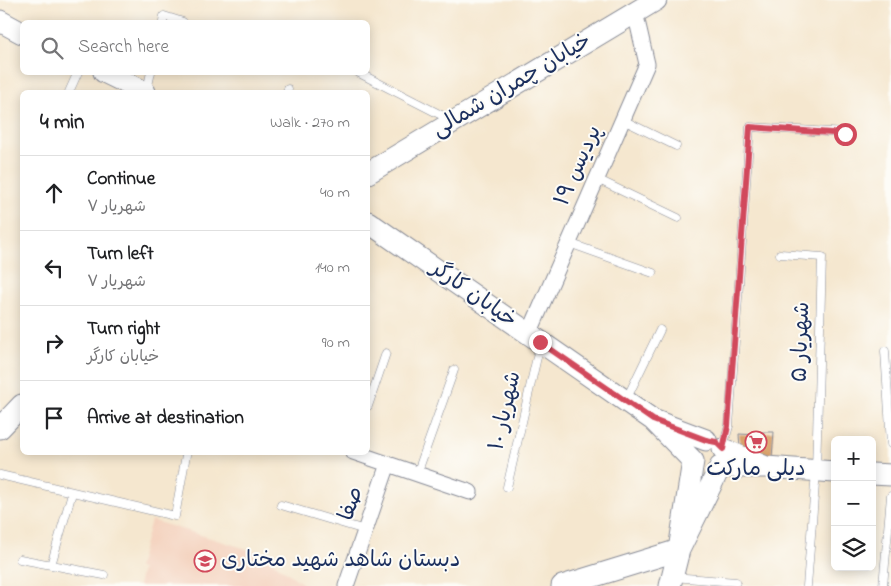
<!DOCTYPE html>
<html lang="en">
<head>
<meta charset="utf-8">
<style>
  body { margin:0; font-family:"Indie Flower","Playpen Sans Arabic",sans-serif; background:#f6f6f6; color:#202124 }
  .controls { position:absolute; right:15px; bottom:15px; display:grid; overflow:hidden; border-radius:8px; box-shadow:0 2px 12px #0003 }
  .controls button { width:45px; height:45px; display:grid; place-items:center; padding:0; border:0; border-bottom:1px solid #e0e0e0; background:#fff; color:#202124; font:25px sans-serif }
  .stop { position:absolute; width:15px; height:15px; margin:-11px; border:4px solid #d1495b; border-radius:50%; background:#fff }
  .stop.end { background:#d1495b; border-color:#fff; box-shadow:0 1px 5px #0008 }
  .list { margin:0; padding:0; list-style:none }
  h2 { display:flex; justify-content:space-between; align-items:center; height:65px; margin:0; padding:0 20px; font-size:21px }
  h2 small { font-size:16px; font-weight:400; color:#757577 }
  .list li { display:grid; grid-template-columns:32px 1fr auto; gap:15px; align-items:center; box-sizing:border-box; height:75px; padding:0 20px; border-top:1px solid #e0e0e0 }
  .list b { display:block; font-size:19px; white-space:nowrap }
  .list p { margin:0; font-size:16px; white-space:nowrap; color:#757577 }
  .list em { font-size:16px; font-style:normal; color:#757577 }
  .icon { flex:none; width:28px; height:28px; fill:none; stroke:currentColor; stroke-width:2; stroke-linecap:round; stroke-linejoin:round }
  .map { position:relative; flex:none; width:891px; height:586px; overflow:hidden }
  .search { position:absolute; background:#fff; box-shadow:0 2px 12px #0003; left:20px; top:20px; width:350px; height:55px; display:flex; align-items:center; gap:12px; box-sizing:border-box; padding:0 18px; border-radius:8px; color:#757577; font-size:19px }
  .panel { position:absolute; background:#fff; box-shadow:0 2px 12px #0003; left:20px; top:90px; width:350px; height:365px; border-radius:8px }
  .map>svg:first-child { display:block }
  .built { fill:#f4d3bf }
  .building { fill:#d8a16b }
  .lines { fill:none; stroke-linecap:round; stroke-linejoin:round }
  .lane-casing { stroke:#888b96; stroke-width:9 }
  .street-casing { stroke:#888b96; stroke-width:17 }
  .secondary-casing { stroke:#888b96; stroke-width:23 }
  .lane { stroke:#fff; stroke-width:8 }
  .street { stroke:#fff; stroke-width:15 }
  .secondary { stroke:#fff; stroke-width:21 }
  .route { stroke:#d1495b; stroke-width:6 }
  .labels { text-anchor:middle; dominant-baseline:central; stroke-width:4; stroke-linejoin:round; paint-order:stroke }
  .street-label { font-size:22px; fill:#1b2f5e; stroke:#fdfcf7 }
  .poi-label { font-size:22px; fill:#1b2f5e; stroke:#fdfcf7 }
</style>
</head>
<body>
<div class="map">
<svg width="891" height="586" viewBox="0 0 891 586">
  <rect width="100%" height="100%" fill="#fdfcf7"/>
  <filter id="ink" filterUnits="userSpaceOnUse"><feTurbulence type="fractalNoise" baseFrequency=".02" numOctaves="2"/><feDisplacementMap in="SourceGraphic" scale="10" xChannelSelector="R" yChannelSelector="G"/><feConvolveMatrix kernelMatrix="1 2 1 2 8 2 1 2 1" color-interpolation-filters="sRGB"/></filter>
  <filter id="wash" filterUnits="userSpaceOnUse"><feTurbulence type="fractalNoise" baseFrequency=".0096" numOctaves="4" result="noise"/><feDisplacementMap in="SourceGraphic" scale="20" xChannelSelector="R" yChannelSelector="G"/><feGaussianBlur stdDeviation="1.12" result="paint"/><feColorMatrix in="noise" values="0 0 0 0 0 0 0 0 0 0 0 0 0 0 0 0 0 1.4 0 .05"/><feComposite in="paint" operator="in"/></filter>
  <g filter="url(#wash)">
    <rect width="100%" height="100%" fill="#f5e7cf"/>
    <path class="built" d="M 151,520 L 260,553 L 306,586 L 138,586 L 142,569 L 138,568 Z"/>
    <g id="blocks">
      <path class="building" d="M 758,432 L 774,432 L 772,457 L 740,449 L 739,434 L 758,435 Z"/>
    </g>
  </g>
  <g filter="url(#ink)">
    <use href="#blocks" fill-opacity="0" stroke="#888b96" stroke-width="1"/>
    <g class="lines">
      <g class="lane-casing">
        <path id="lane" d="M 163,22 L 164,16 L 183,22
          M 359,73 L 451,120
          M 147,90 L 151,72
          M 69,92 L 78,72
          M 287,92 L 288,89
          M 623,120 L 676,146
          M 597,179 L 678,218
          M 569,243 L 653,273
          M 780,254 L 822,257 L 816,471 L 807,586
          M 885,351 L 891,444
          M 626,400 L 660,330
          M 368,406 L 386,353
          M 723,447 L 729,426 L 750,127 L 845,133
          M 417,474 L 454,370
          M 0,475 L 175,516 L 186,455
          M 507,487 L 540,344
          M 281,505 L 365,530
          M 20,559 L 104,575
          M 51,565 L 72,493
          M 673,577 L 736,582
          M 883,586 L 891,496"/>
      </g>
      <g class="street-casing">
        <path id="street" d="M 529,334 L 647,64 L 635,12
          M 353,452 L 470,492
          M 346,586 L 388,464"/>
      </g>
      <g class="secondary-casing">
        <path id="secondary" d="M 0,21 L 22,33
          M 104,72 L 145,92
          M 368,173 L 656,0
          M 368,222 L 653,420
          M 0,428 L 22,405
          M 706,440 L 653,420 L 693,461 L 679,550 L 720,467 L 766,467 L 723,449
          M 766,467 L 835,472
          M 872,474 L 891,475
          M 562,586 L 679,550
          M 670,586 L 679,550"/>
      </g>
      <use href="#lane" class="lane"/>
      <use href="#street" class="street"/>
      <use href="#secondary" class="secondary"/>
    </g>
  </g>
  <g class="lines" filter="url(#ink)">
    <path class="route" d="M 540,342 L 653,420 L 706,440 L 716,442 L 723,449 L 728,426 L 750,127 L 845,134"/>
  </g>
  <defs>
    <g id="supermarket-ring" transform="scale(1.125)"><circle r="9.5" fill="#fdfcf7" stroke="#d1495b" stroke-width="1.5"/><path d="M-6-5.5h2.5l.6 2H6L4.5 2H-2.5L-4.4-4H-6ZM-1.5 3.2a1.3 1.3 0 1 0 .1 0ZM3 3.2a1.3 1.3 0 1 0 .1 0Z" fill="#d1495b"/></g>
    <g id="school-ring" transform="scale(1.125)"><circle r="9.5" fill="#fdfcf7" stroke="#d1495b" stroke-width="1.5"/><path d="M0-5L7-2L0 1L-7-2ZM-4 1L0 2.5L4 1V4Q0 6-4 4Z" fill="#d1495b"/></g>
  </defs>
  <g fill-rule="evenodd">
    <use href="#supermarket-ring" x="756" y="442"/>
    <use href="#school-ring" x="205" y="561"/>
  </g>
  <g class="labels">
    <g class="street-label">
      <text transform="translate(512 86) rotate(-31)">خیابان چمران شمالی</text>
      <text transform="translate(579 166) rotate(-66)">پردیس ۱۹</text>
      <text transform="translate(473 295) rotate(35)">خیابان کارگر</text>
      <text transform="translate(802 342) rotate(-88)">شهریار ۵</text>
      <text transform="translate(506 411) rotate(-77)">شهریار ۱۰</text>
      <text transform="translate(352 504) rotate(-71)">صفا</text>
    </g>
    <g class="poi-label">
      <text x="756" y="470">دیلی مارکت</text>
      <text x="221" y="561" text-anchor="start">دبستان شاهد شهید مختاری</text>
    </g>
  </g>
</svg>
<div class="controls">
<button>+</button>
<button>−</button>
<button><svg class="icon" aria-label="layers" viewBox="0 0 24 24"><path d="M12 4l9 5-9 5-9-5zM3 14l9 5 9-5"/></svg></button>
</div>
<div class="stop" style="left:845px;top:134px"></div>
<div class="stop end" style="left:540px;top:342px"></div>
<div class="search"><svg class="icon" aria-label="search" viewBox="0 0 24 24"><circle cx="10" cy="10" r="6"/><path d="M15 15l6 6"/></svg>Search here</div>
<section class="panel">
<h2>4 min<small>Walk · 270 m</small></h2>
<ul class="list">
<li><svg class="icon" aria-label="ahead" viewBox="0 0 24 24"><path d="M12 20V5M6 11l6-6 6 6"/></svg><div><b>Continue</b><p>شهریار ۷</p></div><em>40 m</em></li>
<li><svg class="icon" aria-label="left" viewBox="0 0 24 24"><path d="M17 20v-9H6M10 6l-5 5 5 5"/></svg><div><b>Turn left</b><p>شهریار ۷</p></div><em>140 m</em></li>
<li><svg class="icon" aria-label="right" viewBox="0 0 24 24"><path d="M7 20v-9h11M14 6l5 5-5 5"/></svg><div><b>Turn right</b><p>خیابان کارگر</p></div><em>90 m</em></li>
<li><svg class="icon" aria-label="arrive" viewBox="0 0 24 24"><path d="M6 21V4h12l-3 4 3 4H6"/></svg><div><b>Arrive at destination</b></div></li>
</ul>
</section>
</div>
</body>
</html>
